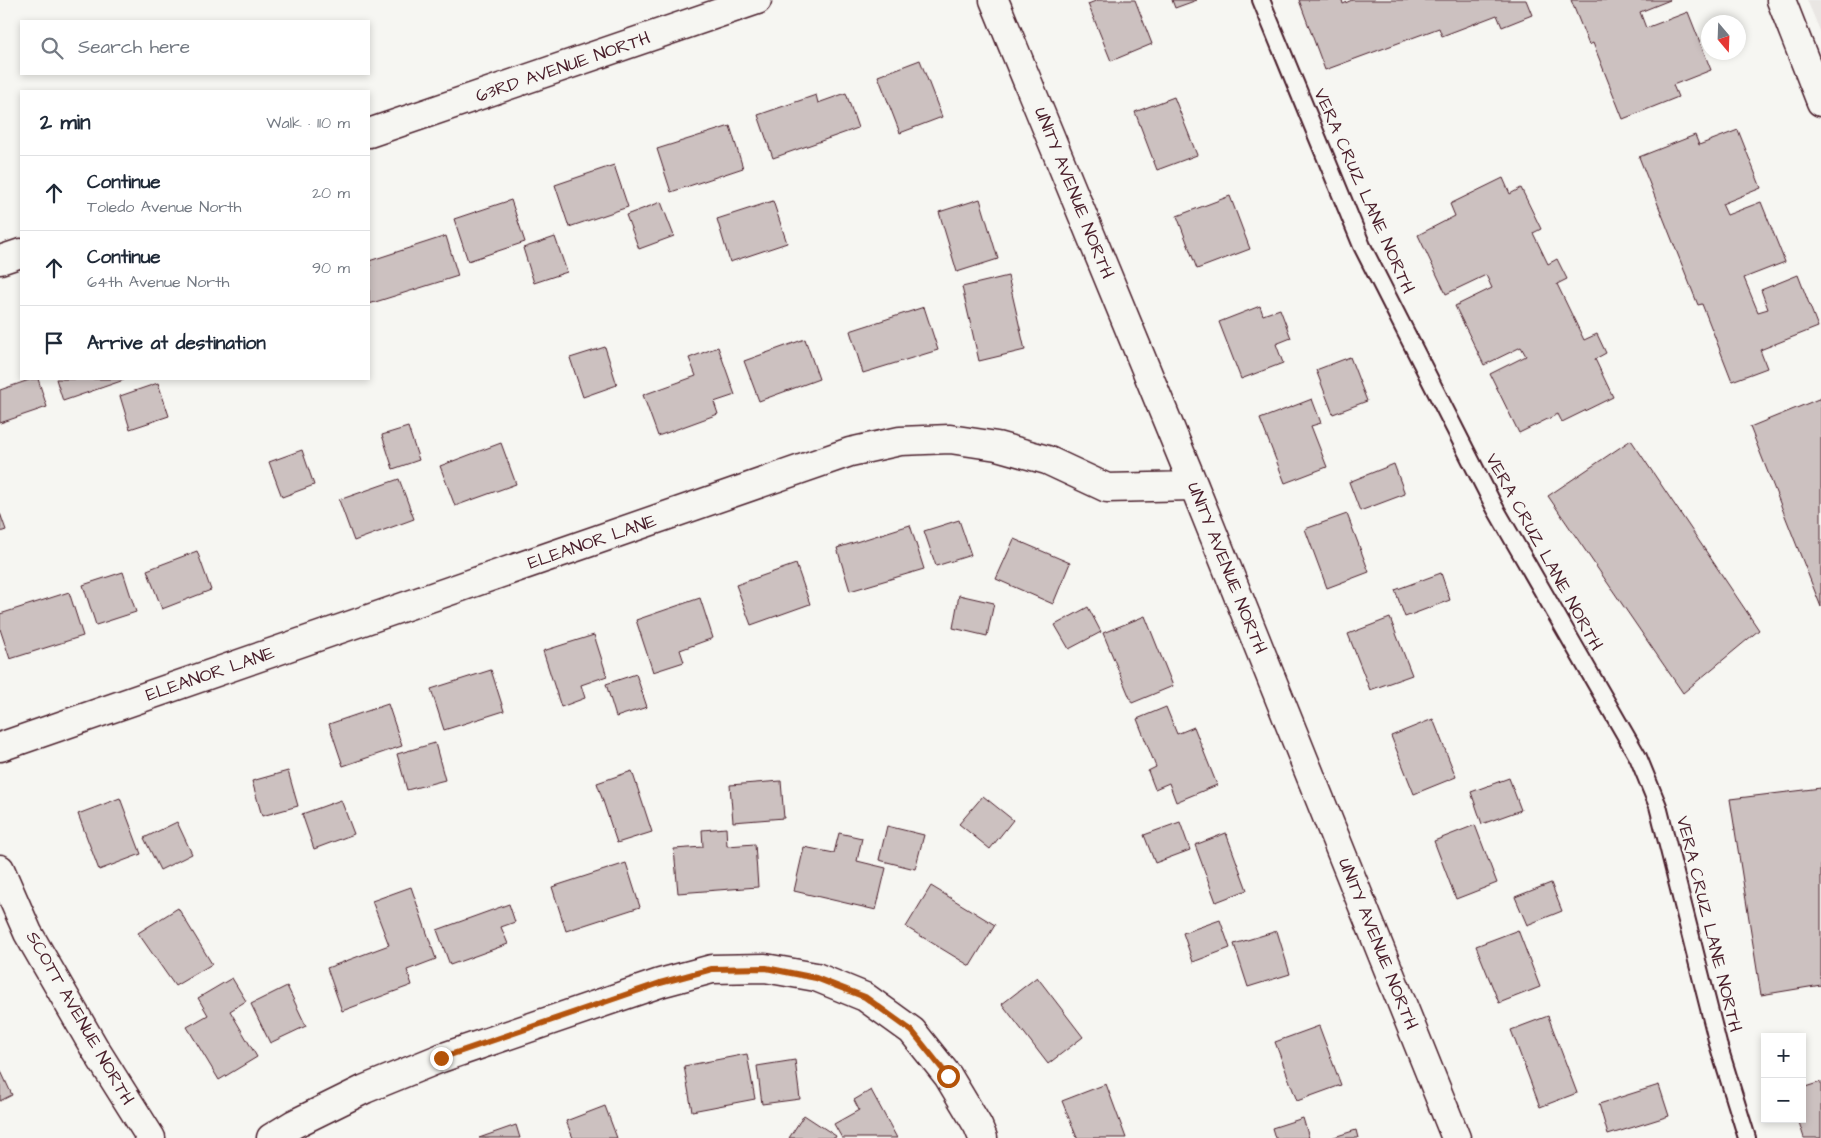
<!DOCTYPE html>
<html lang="en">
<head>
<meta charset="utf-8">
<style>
  body { margin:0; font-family:"Architects Daughter",sans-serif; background:#f2f2f3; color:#1f2937 }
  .controls { position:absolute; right:15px; bottom:15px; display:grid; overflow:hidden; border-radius:0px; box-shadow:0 2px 8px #0003 }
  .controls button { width:45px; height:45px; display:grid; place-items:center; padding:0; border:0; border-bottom:1px solid #e0e1e3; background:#fff; color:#1f2937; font:25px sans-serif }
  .compass { position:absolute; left:1701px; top:15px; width:45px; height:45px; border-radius:50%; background:#fff; box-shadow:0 2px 8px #0003; rotate:161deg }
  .stop { position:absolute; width:15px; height:15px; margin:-11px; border:4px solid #b45309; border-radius:50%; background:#fff }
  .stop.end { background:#b45309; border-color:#fff; box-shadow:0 1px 5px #0008 }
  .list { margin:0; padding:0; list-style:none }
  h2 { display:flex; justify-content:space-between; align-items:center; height:65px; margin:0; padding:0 20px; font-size:21px }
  h2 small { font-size:16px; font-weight:400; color:#747a83 }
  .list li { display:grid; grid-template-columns:32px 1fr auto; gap:15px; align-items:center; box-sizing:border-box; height:75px; padding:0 20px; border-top:1px solid #e0e1e3 }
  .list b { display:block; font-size:19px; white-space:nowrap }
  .list p { margin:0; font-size:16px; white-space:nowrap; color:#747a83 }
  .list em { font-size:16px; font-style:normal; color:#747a83 }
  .icon { flex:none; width:28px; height:28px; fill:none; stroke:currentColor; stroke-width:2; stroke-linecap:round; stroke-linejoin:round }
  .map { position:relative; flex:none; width:1821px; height:1138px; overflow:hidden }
  .search { position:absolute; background:#fff; box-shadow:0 2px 8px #0003; left:20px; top:20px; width:350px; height:55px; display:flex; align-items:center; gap:12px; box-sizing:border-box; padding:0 18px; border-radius:0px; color:#747a83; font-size:19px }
  .panel { position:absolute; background:#fff; box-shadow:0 2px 8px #0003; left:20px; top:90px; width:350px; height:290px; border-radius:0px }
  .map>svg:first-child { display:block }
  .built { fill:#e9e6e3 }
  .building { fill:#ccc1c0; stroke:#4a1f2b }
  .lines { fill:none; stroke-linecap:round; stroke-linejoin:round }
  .lane-casing { stroke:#4a1f2b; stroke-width:20 }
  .street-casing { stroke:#4a1f2b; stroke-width:31 }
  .secondary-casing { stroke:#4a1f2b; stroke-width:31 }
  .lane { stroke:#f6f6f2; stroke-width:16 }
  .street { stroke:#f6f6f2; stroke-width:28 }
  .secondary { stroke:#f6f6f2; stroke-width:28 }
  .route { stroke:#b45309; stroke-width:6 }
  .labels { text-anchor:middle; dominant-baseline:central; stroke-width:4.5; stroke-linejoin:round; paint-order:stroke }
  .street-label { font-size:18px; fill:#4a1f2b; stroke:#f6f6f2 }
</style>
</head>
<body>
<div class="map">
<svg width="1821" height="1138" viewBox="0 0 1821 1138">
  <rect width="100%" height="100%" fill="#f6f6f2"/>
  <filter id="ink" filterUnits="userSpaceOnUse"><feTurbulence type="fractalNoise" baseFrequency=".02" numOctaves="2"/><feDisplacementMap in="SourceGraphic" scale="10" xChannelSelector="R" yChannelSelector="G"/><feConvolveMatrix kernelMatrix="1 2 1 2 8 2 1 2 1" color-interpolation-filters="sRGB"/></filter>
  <g filter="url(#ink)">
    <path class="built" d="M 1807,0 L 1821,0 L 1821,33 Z"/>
    <path class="building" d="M 1098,0 L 1135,0 L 1152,44 L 1111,61 L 1088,4 Z
      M 1172,0 L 1197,0 L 1175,8 Z
      M 1299,0 L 1342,0 L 1343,4 L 1352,0 L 1526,0 L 1532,15 L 1502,27 L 1497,15 L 1442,36 L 1439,28 L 1325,70 Z
      M 1571,0 L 1670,0 L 1640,12 L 1646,28 L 1688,12 L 1711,70 L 1673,85 L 1678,97 L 1623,119 L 1593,43 L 1589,45 Z
      M 920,60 L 942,117 L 900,133 L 878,76 Z
      M 846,93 L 858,128 L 773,158 L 758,115 L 816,95 L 818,103 Z
      M 1174,97 L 1197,155 L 1157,170 L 1135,112 Z
      M 730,126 L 743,168 L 671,192 L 657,149 Z
      M 1738,130 L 1761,188 L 1722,204 L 1727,215 L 1761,202 L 1785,262 L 1744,278 L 1758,312 L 1768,309 L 1761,290 L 1798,275 L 1818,327 L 1760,350 L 1767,368 L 1732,381 L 1702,304 L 1698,305 L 1639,157 L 1695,135 L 1699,145 Z
      M 614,165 L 628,207 L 569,227 L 555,185 Z
      M 1503,178 L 1510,194 L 1521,188 L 1541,229 L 1533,233 L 1548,264 L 1557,259 L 1567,279 L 1557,284 L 1584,340 L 1597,334 L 1606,353 L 1595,359 L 1613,397 L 1562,422 L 1558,414 L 1519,433 L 1490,374 L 1526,356 L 1521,347 L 1484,365 L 1455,306 L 1492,288 L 1486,275 L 1446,294 L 1418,235 L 1455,216 L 1450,204 Z
      M 1230,196 L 1250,249 L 1197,269 L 1177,216 Z
      M 980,199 L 998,259 L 957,272 L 939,212 Z
      M 511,200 L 525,242 L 468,261 L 454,219 Z
      M 773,201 L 787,243 L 730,262 L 717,219 Z
      M 661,202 L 674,236 L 639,249 L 626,215 Z
      M 446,236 L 458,276 L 369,304 L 369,267 L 371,266 L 369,261 Z
      M 555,237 L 567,272 L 534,283 L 523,248 Z
      M 1008,276 L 1025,350 L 979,361 L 962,287 Z
      M 1260,306 L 1263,315 L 1280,309 L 1291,338 L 1276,344 L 1283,363 L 1241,379 L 1219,322 Z
      M 924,307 L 938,350 L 863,373 L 850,331 Z
      M 805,339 L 819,379 L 759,401 L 744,361 Z
      M 605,347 L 617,385 L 583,397 L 570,358 Z
      M 718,347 L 735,395 L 714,402 L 718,414 L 658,436 L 643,395 L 696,376 L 689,358 Z
      M 1350,357 L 1367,401 L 1333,414 L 1316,370 Z
      M 32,379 L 38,379 L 47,407 L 0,423 L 0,390 Z
      M 56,379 L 123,379 L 124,380 L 63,401 Z
      M 158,383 L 169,416 L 130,429 L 120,396 Z
      M 1821,398 L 1821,607 L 1750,427 Z
      M 1312,399 L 1321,423 L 1311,426 L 1327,467 L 1285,483 L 1260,419 Z
      M 408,427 L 419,460 L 393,469 L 382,435 Z
      M 1631,440 L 1759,630 L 1683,693 L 1548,496 Z
      M 501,443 L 516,484 L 455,506 L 440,466 Z
      M 302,450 L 314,485 L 282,497 L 269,462 Z
      M 1394,464 L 1405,494 L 1360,511 L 1349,482 Z
      M 399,479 L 414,519 L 354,541 L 339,500 Z
      M 0,513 L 6,530 L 0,532 Z
      M 1347,514 L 1369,572 L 1327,588 L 1305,529 Z
      M 959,520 L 971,555 L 936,566 L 924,531 Z
      M 910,525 L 924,569 L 850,591 L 837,548 Z
      M 1014,539 L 1070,563 L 1053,604 L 996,579 Z
      M 197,551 L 211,590 L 162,609 L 147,570 Z
      M 796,564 L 810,604 L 751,625 L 736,585 Z
      M 123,572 L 136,612 L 96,625 L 83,585 Z
      M 1441,573 L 1450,600 L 1405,617 L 1395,590 Z
      M 69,592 L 83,636 L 10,659 L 0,629 L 0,614 Z
      M 959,595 L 994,603 L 987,636 L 953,628 Z
      M 700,598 L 713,638 L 680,650 L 684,662 L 653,672 L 636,620 Z
      M 1088,607 L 1101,632 L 1069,649 L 1055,625 Z
      M 1145,616 L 1173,686 L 1132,703 L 1103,633 Z
      M 1390,618 L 1412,675 L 1370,690 L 1348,634 Z
      M 594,635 L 607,676 L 581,685 L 585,698 L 561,707 L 543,651 Z
      M 491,670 L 504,711 L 444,730 L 431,689 Z
      M 636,674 L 647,707 L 616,717 L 606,684 Z
      M 388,704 L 402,746 L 343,766 L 329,724 Z
      M 1166,707 L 1177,734 L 1194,727 L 1217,785 L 1176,802 L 1169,783 L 1155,789 L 1148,771 L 1156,767 L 1137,719 Z
      M 1433,719 L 1456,777 L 1414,794 L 1391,736 Z
      M 435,743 L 445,780 L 407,790 L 397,754 Z
      M 288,771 L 298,806 L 262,816 L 252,781 Z
      M 632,771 L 652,832 L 617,843 L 597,783 Z
      M 1509,778 L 1521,810 L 1482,824 L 1471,792 Z
      M 781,781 L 784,818 L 733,822 L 730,785 Z
      M 1821,788 L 1821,985 L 1761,995 L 1730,799 Z
      M 983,796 L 1013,820 L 990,849 L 959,824 Z
      M 120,798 L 141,854 L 99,870 L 78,814 Z
      M 341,800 L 354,834 L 314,849 L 302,814 Z
      M 177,822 L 192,854 L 160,870 L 144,838 Z
      M 1180,822 L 1190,850 L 1155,863 L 1144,835 Z
      M 1475,825 L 1497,883 L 1456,899 L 1434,841 Z
      M 887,826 L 924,835 L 915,869 L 879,860 Z
      M 726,828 L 727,846 L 755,844 L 758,887 L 678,893 L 674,849 L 703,847 L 702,830 Z
      M 839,833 L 862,838 L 857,861 L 886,868 L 876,910 L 794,891 L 804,847 L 834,853 Z
      M 1226,833 L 1247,890 L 1216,902 L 1195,845 Z
      M 626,863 L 640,907 L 566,931 L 552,887 Z
      M 1551,883 L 1562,911 L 1527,925 L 1515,897 Z
      M 931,886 L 995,925 L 970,966 L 906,927 Z
      M 411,887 L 436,959 L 407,970 L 412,985 L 342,1011 L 327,968 L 389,945 L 372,901 Z
      M 509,904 L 515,922 L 501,927 L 508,944 L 450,965 L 437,930 Z
      M 178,908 L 212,964 L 175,986 L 138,933 Z
      M 1220,920 L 1230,948 L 1193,962 L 1183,933 Z
      M 1518,930 L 1540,987 L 1499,1003 L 1476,946 Z
      M 1277,931 L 1290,974 L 1248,987 L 1234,944 Z
      M 1037,977 L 1083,1037 L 1048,1064 L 1002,1004 Z
      M 232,978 L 246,1001 L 230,1011 L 257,1057 L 219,1080 L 187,1027 L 208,1015 L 198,998 Z
      M 287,986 L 306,1026 L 270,1043 L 251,1004 Z
      M 1548,1016 L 1577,1093 L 1540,1107 L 1511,1030 Z
      M 1319,1026 L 1341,1085 L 1297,1101 L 1275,1042 Z
      M 747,1054 L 755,1099 L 692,1111 L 684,1066 Z
      M 795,1060 L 800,1099 L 762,1104 L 757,1066 Z
      M 0,1069 L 12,1095 L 0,1101 Z
      M 1821,1082 L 1821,1138 L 1804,1138 L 1798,1119 L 1802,1119 L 1802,1088 Z
      M 1106,1084 L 1126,1138 L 1077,1138 L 1062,1101 Z
      M 1659,1085 L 1669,1116 L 1608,1135 L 1599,1104 Z
      M 871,1090 L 897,1138 L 842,1138 L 834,1124 L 859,1110 L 854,1100 Z
      M 605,1106 L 617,1138 L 573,1138 L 566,1121 Z
      M 804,1115 L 836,1136 L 835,1138 L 789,1138 Z
      M 1303,1118 L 1309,1138 L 1275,1138 L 1272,1128 Z
      M 516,1125 L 520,1138 L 479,1138 Z
      M 1356,1130 L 1358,1138 L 1331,1138 Z"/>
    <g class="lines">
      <g class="lane-casing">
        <path id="lane" d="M 1261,0 L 1362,246 L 1495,508 L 1638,757 L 1658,806 L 1718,1044 L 1747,1138"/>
      </g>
      <g class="street-casing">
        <path id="street" d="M 994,0 L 1194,486 L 1456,1138
          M 1781,0 L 1821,102
          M 0,747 L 850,452 L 900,441 L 950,439 L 997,446 L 1047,460 L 1107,488 L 1194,486
          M 0,869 L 28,933 L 95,1049 L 151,1138
          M 271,1138 L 294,1124 L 365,1089 L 441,1058 L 660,983 L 712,969 L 765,968 L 816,977 L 865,997 L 912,1031 L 948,1076 L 978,1126 L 983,1138"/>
      </g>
      <g class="secondary-casing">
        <path id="secondary" d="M 369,133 L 757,0
          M 0,260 L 21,253"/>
      </g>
      <use href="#lane" class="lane"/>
      <use href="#street" class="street"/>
      <use href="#secondary" class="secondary"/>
    </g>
  </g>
  <g class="lines" filter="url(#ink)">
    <path class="route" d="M 441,1058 L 660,983 L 712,969 L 766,968 L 816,978 L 865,997 L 912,1031 L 948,1076"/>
  </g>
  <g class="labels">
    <g class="street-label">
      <text transform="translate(563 67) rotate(-19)">63RD AVENUE NORTH</text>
      <text transform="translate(1364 191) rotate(66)">VERA CRUZ LANE NORTH</text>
      <text transform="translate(1074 193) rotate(68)">UNITY AVENUE NORTH</text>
      <text transform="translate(592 542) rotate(-19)">ELEANOR LANE</text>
      <text transform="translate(1544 552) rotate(61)">VERA CRUZ LANE NORTH</text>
      <text transform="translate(1227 568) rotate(68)">UNITY AVENUE NORTH</text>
      <text transform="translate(210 674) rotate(-19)">ELEANOR LANE</text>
      <text transform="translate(1709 924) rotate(76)">VERA CRUZ LANE NORTH</text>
      <text transform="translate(1378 944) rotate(68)">UNITY AVENUE NORTH</text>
      <text transform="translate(80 1018) rotate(60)">SCOTT AVENUE NORTH</text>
    </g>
  </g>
</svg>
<div class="controls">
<button>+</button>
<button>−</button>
</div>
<svg class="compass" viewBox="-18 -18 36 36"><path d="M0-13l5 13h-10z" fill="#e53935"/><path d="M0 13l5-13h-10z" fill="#747a83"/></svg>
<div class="stop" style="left:948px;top:1076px"></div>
<div class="stop end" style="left:441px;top:1058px"></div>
<div class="search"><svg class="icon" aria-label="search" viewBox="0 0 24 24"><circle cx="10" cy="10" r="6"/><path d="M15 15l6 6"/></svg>Search here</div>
<section class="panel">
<h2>2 min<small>Walk · 110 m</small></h2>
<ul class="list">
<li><svg class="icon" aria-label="ahead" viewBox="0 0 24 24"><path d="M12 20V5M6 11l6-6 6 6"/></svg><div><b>Continue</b><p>Toledo Avenue North</p></div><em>20 m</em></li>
<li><svg class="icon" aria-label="ahead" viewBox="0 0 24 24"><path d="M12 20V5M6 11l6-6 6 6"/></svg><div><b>Continue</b><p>64th Avenue North</p></div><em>90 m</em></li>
<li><svg class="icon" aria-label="arrive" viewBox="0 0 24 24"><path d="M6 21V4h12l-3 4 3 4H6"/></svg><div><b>Arrive at destination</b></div></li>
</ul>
</section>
</div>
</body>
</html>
